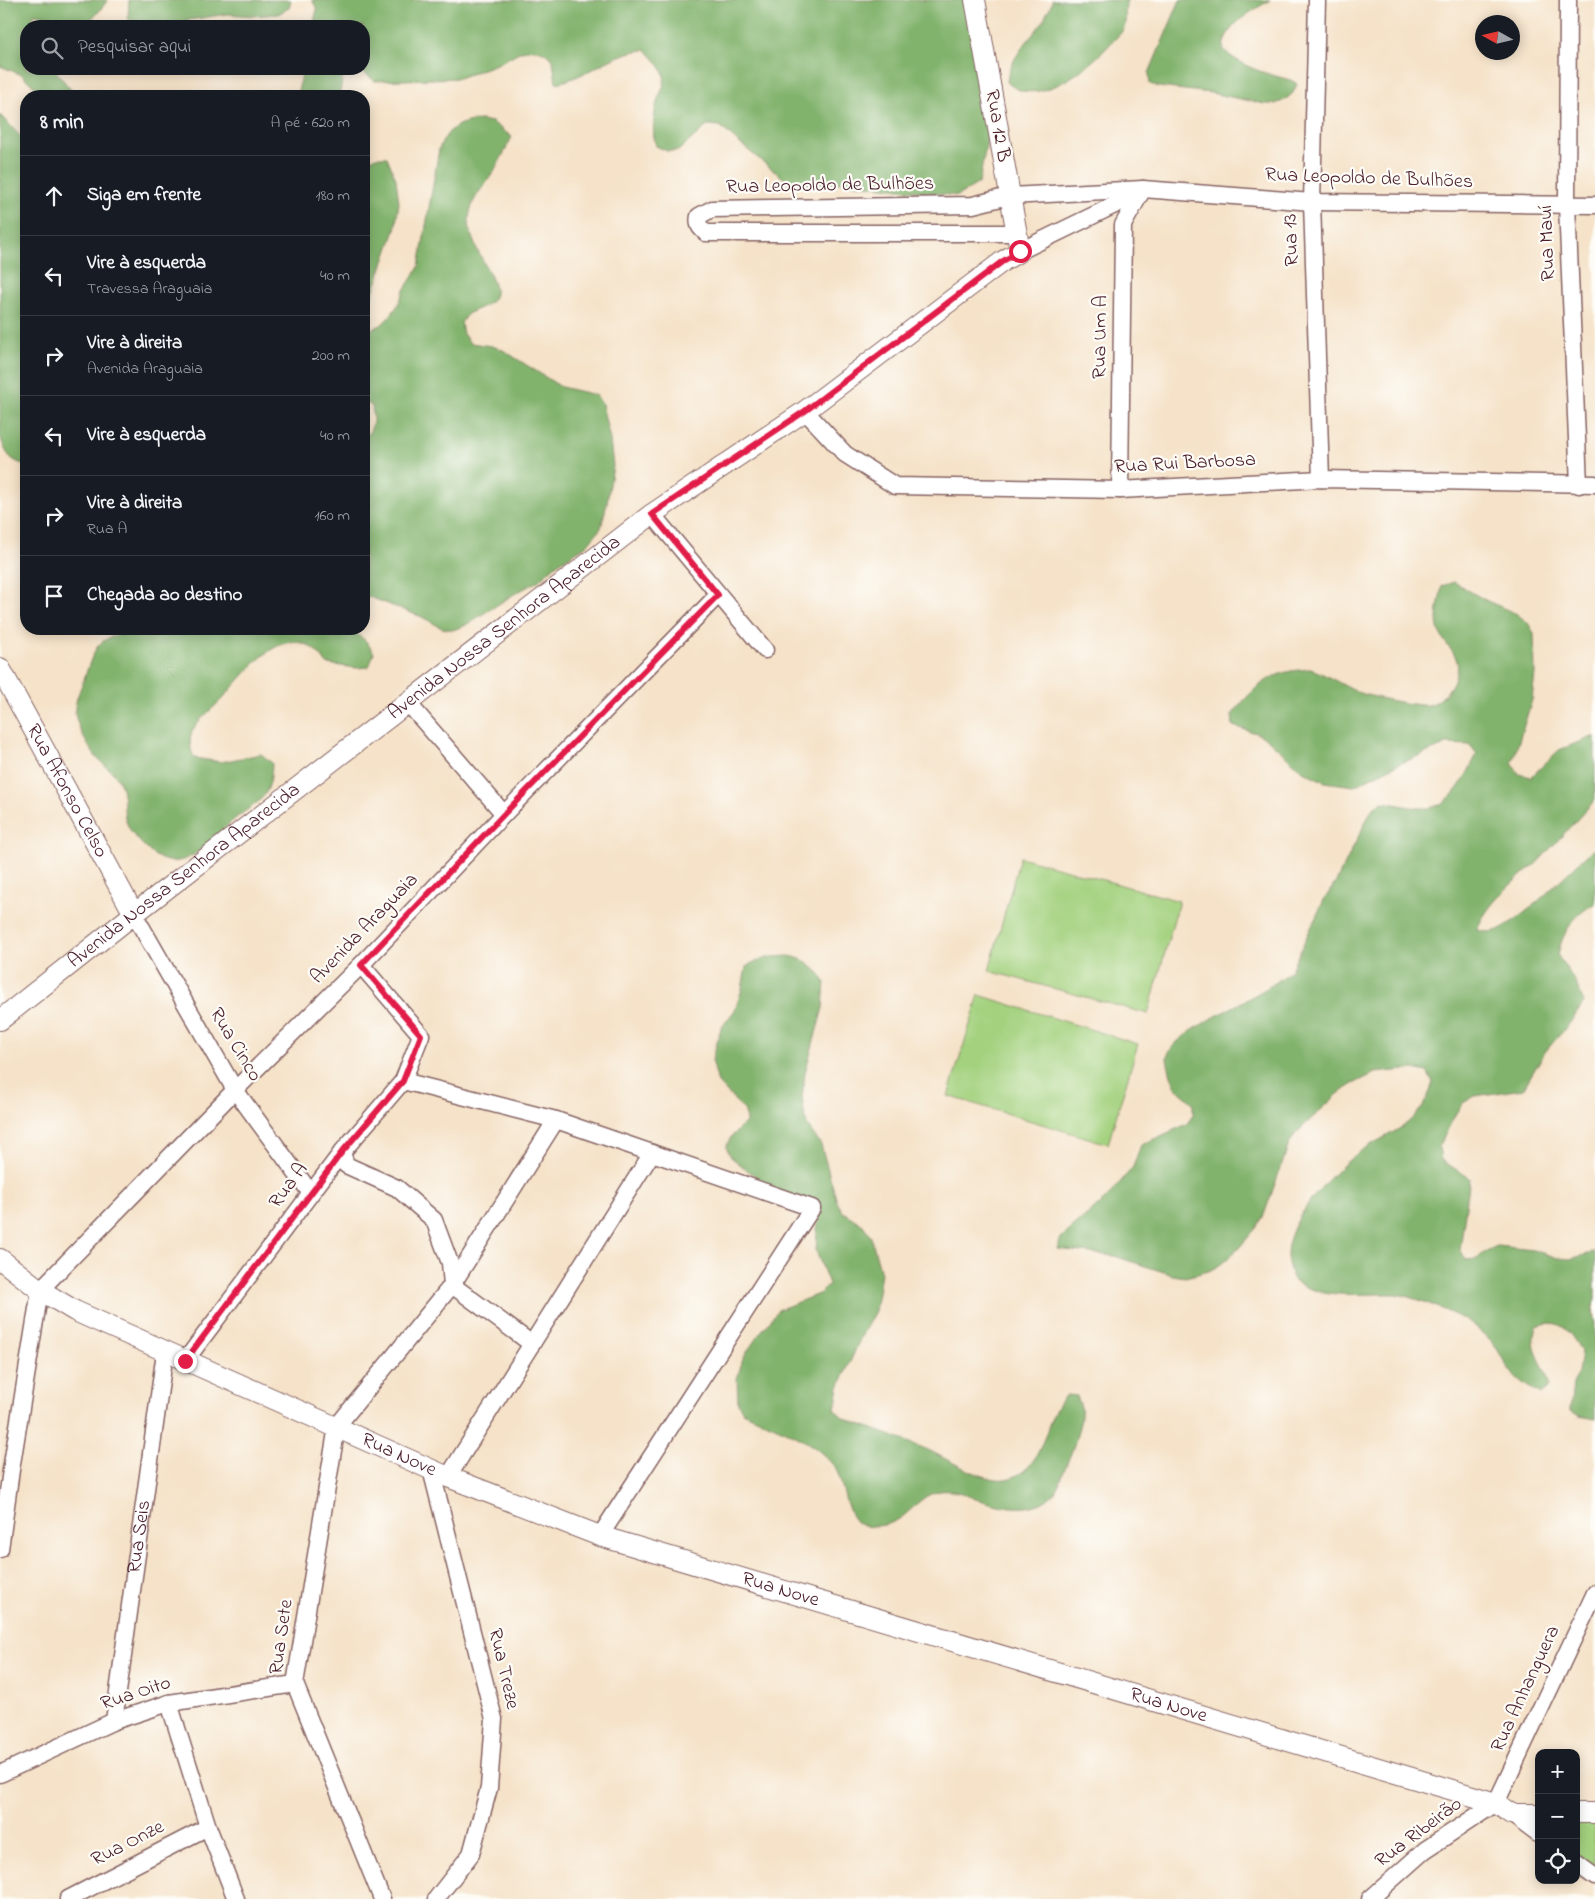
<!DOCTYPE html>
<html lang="pt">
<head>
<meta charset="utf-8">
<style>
  body { margin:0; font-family:"Indie Flower",sans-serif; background:#242831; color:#f1f3f6 }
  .controls { position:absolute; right:15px; bottom:15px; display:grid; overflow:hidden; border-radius:10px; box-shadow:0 2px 12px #0003 }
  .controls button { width:45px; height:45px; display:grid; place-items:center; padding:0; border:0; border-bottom:1px solid #363941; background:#171b24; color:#f1f3f6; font:25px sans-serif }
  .compass { position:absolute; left:1475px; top:15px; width:45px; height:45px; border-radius:50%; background:#171b24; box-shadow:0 2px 12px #0003; rotate:278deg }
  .stop { position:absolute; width:15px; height:15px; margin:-11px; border:4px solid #e11d48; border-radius:50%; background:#fff }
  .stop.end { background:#e11d48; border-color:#fff; box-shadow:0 1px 5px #0008 }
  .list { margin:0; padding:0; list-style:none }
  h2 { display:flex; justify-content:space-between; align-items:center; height:65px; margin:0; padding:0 20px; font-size:21px }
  h2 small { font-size:16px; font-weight:400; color:#9ea1a6 }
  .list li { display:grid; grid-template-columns:32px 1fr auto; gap:15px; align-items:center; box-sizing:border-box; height:80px; padding:0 20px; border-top:1px solid #363941 }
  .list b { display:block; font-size:19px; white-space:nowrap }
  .list p { margin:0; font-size:16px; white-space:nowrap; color:#9ea1a6 }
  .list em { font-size:16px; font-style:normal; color:#9ea1a6 }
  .icon { flex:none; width:28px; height:28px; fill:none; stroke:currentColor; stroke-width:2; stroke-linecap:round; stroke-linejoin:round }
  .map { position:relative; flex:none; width:1595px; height:1899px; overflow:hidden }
  .search { position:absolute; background:#171b24; box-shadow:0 2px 12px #0003; left:20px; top:20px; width:350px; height:55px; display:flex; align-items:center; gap:12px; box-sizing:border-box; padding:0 18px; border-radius:20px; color:#9ea1a6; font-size:19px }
  .panel { position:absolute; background:#171b24; box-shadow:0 2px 12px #0003; left:20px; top:90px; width:350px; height:545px; border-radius:20px }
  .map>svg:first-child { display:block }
  .green { fill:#a3d17e; stroke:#767854 }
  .forest { fill:#82b36d; stroke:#66694c }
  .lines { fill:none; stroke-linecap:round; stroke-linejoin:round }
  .minor-casing { stroke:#866362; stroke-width:19 }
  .tertiary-casing { stroke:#866362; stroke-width:22 }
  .minor { stroke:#fff; stroke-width:16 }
  .tertiary { stroke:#fff; stroke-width:20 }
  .route { stroke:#e11d48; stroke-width:6 }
  .labels { text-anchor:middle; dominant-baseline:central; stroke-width:4.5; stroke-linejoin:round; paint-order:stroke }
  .street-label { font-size:20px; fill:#4a1f2b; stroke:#fdfcf7 }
</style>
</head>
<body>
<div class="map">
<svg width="1595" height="1899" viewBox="0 0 1595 1899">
  <rect width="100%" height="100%" fill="#fdfcf7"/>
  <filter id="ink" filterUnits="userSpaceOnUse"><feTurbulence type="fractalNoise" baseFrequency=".02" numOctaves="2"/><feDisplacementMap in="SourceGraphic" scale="10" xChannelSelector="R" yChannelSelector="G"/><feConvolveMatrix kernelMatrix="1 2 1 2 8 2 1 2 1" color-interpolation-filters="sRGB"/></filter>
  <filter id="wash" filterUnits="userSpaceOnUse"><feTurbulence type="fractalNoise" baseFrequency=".0096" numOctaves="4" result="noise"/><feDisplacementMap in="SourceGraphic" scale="20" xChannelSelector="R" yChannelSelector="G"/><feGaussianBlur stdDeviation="1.12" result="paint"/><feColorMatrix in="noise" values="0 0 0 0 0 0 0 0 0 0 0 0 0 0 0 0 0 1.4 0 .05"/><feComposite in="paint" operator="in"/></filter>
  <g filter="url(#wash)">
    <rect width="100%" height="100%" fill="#f5e2c8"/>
    <path class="green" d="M 1020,857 L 1179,901 L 1148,1014 L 989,971 Z
      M 979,995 L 1138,1044 L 1108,1144 L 948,1096 Z
      M 1576,1821 L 1595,1821 L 1595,1871 L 1576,1857 Z"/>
    <path class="forest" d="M 0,0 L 108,0 C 103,6 98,14 92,18 C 79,28 50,15 34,14 L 31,26 L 26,26 L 26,69 L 54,69 L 76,96 L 44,96 L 22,75 L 0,66 Z
      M 129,0 L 291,0 L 289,8 L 278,14 L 253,16 L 227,14 L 189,20 L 168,26 L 148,26 L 128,19 Z
      M 312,0 L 976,0 L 990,124 L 979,183 L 957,196 L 841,182 L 792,185 L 739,143 L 720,126 L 708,125 L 678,151 L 667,151 L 656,146 C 651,132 654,113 658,99 C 661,91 666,84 664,76 C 662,66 652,57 646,50 C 613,51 587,78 556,83 L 553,60 L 544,52 L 533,49 L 521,51 L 497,64 L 459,78 L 375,81 L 359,69 L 364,69 L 364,26 L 313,26 L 317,9 Z
      M 1052,0 L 1127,0 C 1124,9 1127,18 1124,27 C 1123,32 1116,38 1112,42 C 1092,65 1037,112 1007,82 C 1009,58 1030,40 1043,21 C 1046,15 1049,9 1052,3 Z
      M 1180,0 L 1270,0 C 1251,12 1225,25 1223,49 C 1237,64 1260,72 1279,77 C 1286,79 1291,79 1297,84 L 1293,93 L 1285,100 L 1275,104 L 1265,104 L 1211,93 L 1159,87 L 1150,84 L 1149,73 Z
      M 303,69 L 349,69 L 344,72 L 339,96 L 297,96 Z
      M 0,115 L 26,142 L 26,465 C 8,460 6,453 0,436 Z
      M 481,120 L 492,122 L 512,137 C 506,148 501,160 494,171 C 484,188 471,197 469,218 C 467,244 498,278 495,294 C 492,307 477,307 468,314 C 465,316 463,320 461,323 L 463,334 L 470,343 L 492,346 L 503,350 L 561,387 L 596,395 L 602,404 L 610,440 L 613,466 L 607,503 L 601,528 L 587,545 L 557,564 L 538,581 L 516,593 L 464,626 L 453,630 L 442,628 L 422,617 L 364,595 L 364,440 C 374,427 374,422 372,406 L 364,401 L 364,333 L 381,325 L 390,316 L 398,305 L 404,290 L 419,267 L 439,149 C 448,128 458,122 481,120 Z
      M 375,157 L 387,157 L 396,179 L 399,203 L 395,230 L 370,301 L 364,310 L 364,166 Z
      M 1454,582 L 1485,600 L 1517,614 L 1528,623 L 1534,633 L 1535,673 L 1532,700 L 1512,763 L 1519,774 L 1531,777 L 1559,750 L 1595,736 L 1595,800 L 1536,864 C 1515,879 1485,906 1477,930 C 1484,932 1493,933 1500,929 C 1534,911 1565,873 1595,848 L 1595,904 C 1575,913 1561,934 1558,956 L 1575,981 L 1584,1003 L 1569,1024 L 1545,1052 L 1523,1089 L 1475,1096 L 1463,1103 L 1456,1113 L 1439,1147 L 1441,1160 L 1470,1178 L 1460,1249 L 1466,1260 L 1477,1259 L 1486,1251 L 1497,1246 L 1533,1250 L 1558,1258 L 1570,1259 L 1595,1252 L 1595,1299 L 1593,1314 L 1595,1323 L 1595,1419 L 1579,1416 L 1570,1410 L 1573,1384 L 1578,1373 L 1581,1351 C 1569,1331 1562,1317 1536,1326 C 1528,1352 1545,1361 1549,1385 L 1542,1394 C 1530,1389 1520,1382 1511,1372 C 1505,1365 1502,1356 1497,1349 C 1488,1337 1472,1323 1459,1317 C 1443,1309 1411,1295 1394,1294 C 1362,1293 1320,1300 1293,1280 C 1291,1272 1287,1263 1287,1254 C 1288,1219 1330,1174 1358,1153 C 1391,1130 1420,1128 1433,1082 L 1427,1072 L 1414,1069 L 1375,1073 L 1351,1085 L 1338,1094 L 1295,1134 L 1288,1147 L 1264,1215 L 1257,1227 L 1238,1249 L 1220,1265 L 1209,1271 L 1185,1277 L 1173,1275 L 1114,1256 L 1057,1249 L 1061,1238 L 1107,1198 L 1133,1167 L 1141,1145 L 1187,1124 L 1193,1115 L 1193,1103 C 1188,1098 1180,1093 1176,1087 C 1173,1084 1167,1062 1167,1058 C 1171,1029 1268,996 1291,970 L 1324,900 L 1336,882 L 1372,809 L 1382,802 C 1397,804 1414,809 1429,808 C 1454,804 1467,774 1477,754 L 1470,745 L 1447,744 L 1392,767 L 1354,786 L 1325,782 L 1303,771 L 1266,738 L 1256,733 L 1233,726 L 1232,715 C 1251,691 1267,673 1299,670 C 1302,670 1307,669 1310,669 C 1320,671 1344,686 1355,691 C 1365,696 1419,707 1429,705 C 1443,701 1454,685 1457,671 C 1461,655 1444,645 1439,631 C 1434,618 1440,599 1442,586 Z
      M 179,629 L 350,629 L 366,641 L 374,653 L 369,667 L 356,668 L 327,664 C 290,610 251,668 223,698 C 214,708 201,717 194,728 C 188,738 190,748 194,758 L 221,762 L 261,754 L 272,763 C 271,804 256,800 230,823 C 204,846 179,881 146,848 C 138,840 130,833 126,821 C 122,808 126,793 119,781 C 115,772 104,766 98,759 C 89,749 74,723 75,708 C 76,697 82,686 85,676 C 89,666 93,649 102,642 C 120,628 148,638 169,633 C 172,633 176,630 179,629 Z
      M 789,956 C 807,959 816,967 825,982 L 823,1008 L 805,1073 L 802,1097 L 804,1112 L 807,1125 L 821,1145 L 837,1202 L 843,1212 L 863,1225 L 871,1237 L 881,1273 L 875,1311 L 862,1335 L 839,1387 L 835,1410 L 844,1418 C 871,1429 899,1438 926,1449 C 945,1458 976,1477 996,1479 C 1009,1481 1021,1475 1030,1465 C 1047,1445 1047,1414 1066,1395 L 1077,1396 C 1078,1400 1080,1404 1081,1407 C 1083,1419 1074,1447 1069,1458 C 1064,1469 1061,1483 1054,1493 C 1037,1514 1003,1508 980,1500 C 969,1495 953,1489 940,1491 C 912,1497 910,1524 876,1526 C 872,1526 868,1527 864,1526 C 844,1522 845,1479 833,1465 C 812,1438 772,1426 743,1412 L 738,1403 L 737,1379 L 743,1358 L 757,1337 L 778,1310 L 821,1293 L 829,1284 L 816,1251 L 818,1214 L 776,1193 L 731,1157 L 726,1147 L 731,1137 L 746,1122 L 745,1111 L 718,1083 L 712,1060 L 721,1028 L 735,1010 L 742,989 L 746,967 C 759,957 773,957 789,956 Z"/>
  </g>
  <g filter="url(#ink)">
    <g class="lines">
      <g class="minor-casing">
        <g id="minor">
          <path d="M 1317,0 L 1312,202 L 1321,479"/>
          <path d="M 1568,0 L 1567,205 L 1579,485"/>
          <path d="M 1017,233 L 706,233 C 700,228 697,225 699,216 L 712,209 L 973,205 L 1009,196 L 1143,189 L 1312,202 L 1595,205"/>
          <path d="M 1020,251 L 1127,199 L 1141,190"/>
          <path d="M 805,411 L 845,454 L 895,486 L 1120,490 L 1321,479 L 1595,484"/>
          <path d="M 1120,490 L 1123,225 L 1143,189"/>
          <path d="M 652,514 L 765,650"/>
          <path d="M 408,703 L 504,814"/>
          <path d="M 134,914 L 235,1090 L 310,1192"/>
          <path d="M 403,1081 L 556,1120 L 812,1208 L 600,1536"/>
          <path d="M 342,1152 L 346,1165 L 397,1188 L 434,1220 L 450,1263 L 452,1285 L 532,1344"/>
          <path d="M 185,1361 L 342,1152 L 403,1081 L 421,1035 L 361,965"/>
          <path d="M 431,1469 L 494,1719 L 489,1788 L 471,1854 L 436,1899"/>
          <path d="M 448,1477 L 652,1153"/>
          <path d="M 0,1549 L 11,1470 L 40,1290 L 235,1090 L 361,965 L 504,814 L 718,595"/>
          <path d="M 169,1703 L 208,1827 L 236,1899"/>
          <path id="s1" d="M 114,1721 L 165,1352"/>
          <path d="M 0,1774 L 114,1721 L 169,1703 L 295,1684"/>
          <path d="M 1511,1814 L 1539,1835"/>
          <path d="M 1576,1863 L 1595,1877"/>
          <path d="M 68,1899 L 208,1827"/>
          <path d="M 382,1899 L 295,1684 L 337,1426 L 452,1285 L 556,1120"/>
          <path d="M 1370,1899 L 1425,1850 L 1496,1803 L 1595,1593"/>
        </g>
      </g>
      <g class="tertiary-casing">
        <g id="tertiary">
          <path id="s2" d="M 0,668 L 134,914"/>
          <path id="s3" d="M 0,1020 L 134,914 L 652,514 L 805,411 L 1003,261 L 1020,251 L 975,0"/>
          <path id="s4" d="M 0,1259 L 40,1290 L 75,1311 L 448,1477 L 600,1536 L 1496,1803 L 1511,1814 L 1539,1814"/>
          <path d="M 1576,1813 L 1595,1813"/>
        </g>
      </g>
      <use href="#minor" class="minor"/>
      <use href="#tertiary" class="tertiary"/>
    </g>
  </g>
  <g class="lines" filter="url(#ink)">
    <path class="route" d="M 185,1361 L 342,1152 L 403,1081 L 421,1035 L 361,965 L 504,814 L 718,595 L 652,514 L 805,411 L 1003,261 L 1020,251"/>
  </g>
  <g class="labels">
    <g class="street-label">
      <text transform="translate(997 126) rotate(80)">Rua 12 B</text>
      <text transform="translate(1369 179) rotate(2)">Rua Leopoldo de Bulhões</text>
      <text transform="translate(830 186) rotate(-1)">Rua Leopoldo de Bulhões</text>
      <text transform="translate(1292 240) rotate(-92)">Rua 13</text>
      <text transform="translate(1548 243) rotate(-92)">Rua Mauí</text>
      <text transform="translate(1101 337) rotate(-89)">Rua Um A</text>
      <text transform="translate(1185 464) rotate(-3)">Rua Rui Barbosa</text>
      <text stroke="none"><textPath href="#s3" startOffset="639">Avenida Nossa Senhora Aparecida</textPath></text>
      <text stroke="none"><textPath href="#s2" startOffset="140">Rua Afonso Celso</textPath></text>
      <text stroke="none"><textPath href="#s3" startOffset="234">Avenida Nossa Senhora Aparecida</textPath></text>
      <text transform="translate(365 929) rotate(-46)">Avenida Araguaia</text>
      <text transform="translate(235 1045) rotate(59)">Rua Cinco</text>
      <text transform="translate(289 1186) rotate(-53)">Rua A</text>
      <text stroke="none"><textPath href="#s4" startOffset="446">Rua Nove</textPath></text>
      <text stroke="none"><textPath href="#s1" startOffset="186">Rua Seis</textPath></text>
      <text stroke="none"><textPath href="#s4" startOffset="851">Rua Nove</textPath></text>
      <text transform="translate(282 1637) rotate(-82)">Rua Sete</text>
      <text transform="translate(503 1669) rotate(77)">Rua Treze</text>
      <text transform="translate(1526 1689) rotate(-65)">Rua Anhanguera</text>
      <text transform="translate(136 1694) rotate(-18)">Rua Oito</text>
      <text stroke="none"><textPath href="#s4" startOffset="1256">Rua Nove</textPath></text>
      <text transform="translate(1419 1833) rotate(-37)">Rua Ribeirão</text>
      <text transform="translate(128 1844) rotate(-27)">Rua Onze</text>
    </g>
  </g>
</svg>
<div class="controls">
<button>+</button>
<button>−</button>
<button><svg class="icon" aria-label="locate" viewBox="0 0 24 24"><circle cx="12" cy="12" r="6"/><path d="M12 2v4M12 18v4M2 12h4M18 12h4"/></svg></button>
</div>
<svg class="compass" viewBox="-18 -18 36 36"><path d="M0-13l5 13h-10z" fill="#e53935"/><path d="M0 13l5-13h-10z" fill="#9ea1a6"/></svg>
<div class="stop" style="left:1020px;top:251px"></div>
<div class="stop end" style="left:185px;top:1361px"></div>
<div class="search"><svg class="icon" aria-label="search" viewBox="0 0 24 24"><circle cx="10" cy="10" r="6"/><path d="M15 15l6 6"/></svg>Pesquisar aqui</div>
<section class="panel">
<h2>8 min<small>A pé · 620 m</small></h2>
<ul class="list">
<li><svg class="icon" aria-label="ahead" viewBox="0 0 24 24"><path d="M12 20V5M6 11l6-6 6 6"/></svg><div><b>Siga em frente</b></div><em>180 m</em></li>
<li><svg class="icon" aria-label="left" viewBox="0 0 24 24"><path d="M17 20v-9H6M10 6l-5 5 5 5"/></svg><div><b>Vire à esquerda</b><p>Travessa Araguaia</p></div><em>40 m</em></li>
<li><svg class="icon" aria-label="right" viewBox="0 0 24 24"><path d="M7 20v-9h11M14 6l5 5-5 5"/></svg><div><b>Vire à direita</b><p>Avenida Araguaia</p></div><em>200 m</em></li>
<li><svg class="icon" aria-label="left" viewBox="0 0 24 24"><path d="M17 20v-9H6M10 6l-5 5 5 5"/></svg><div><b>Vire à esquerda</b></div><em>40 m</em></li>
<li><svg class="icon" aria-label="right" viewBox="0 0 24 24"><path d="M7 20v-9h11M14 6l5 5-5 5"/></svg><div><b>Vire à direita</b><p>Rua A</p></div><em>160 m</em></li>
<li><svg class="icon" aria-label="arrive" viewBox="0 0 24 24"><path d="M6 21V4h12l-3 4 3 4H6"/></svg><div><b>Chegada ao destino</b></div></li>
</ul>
</section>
</div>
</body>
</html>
